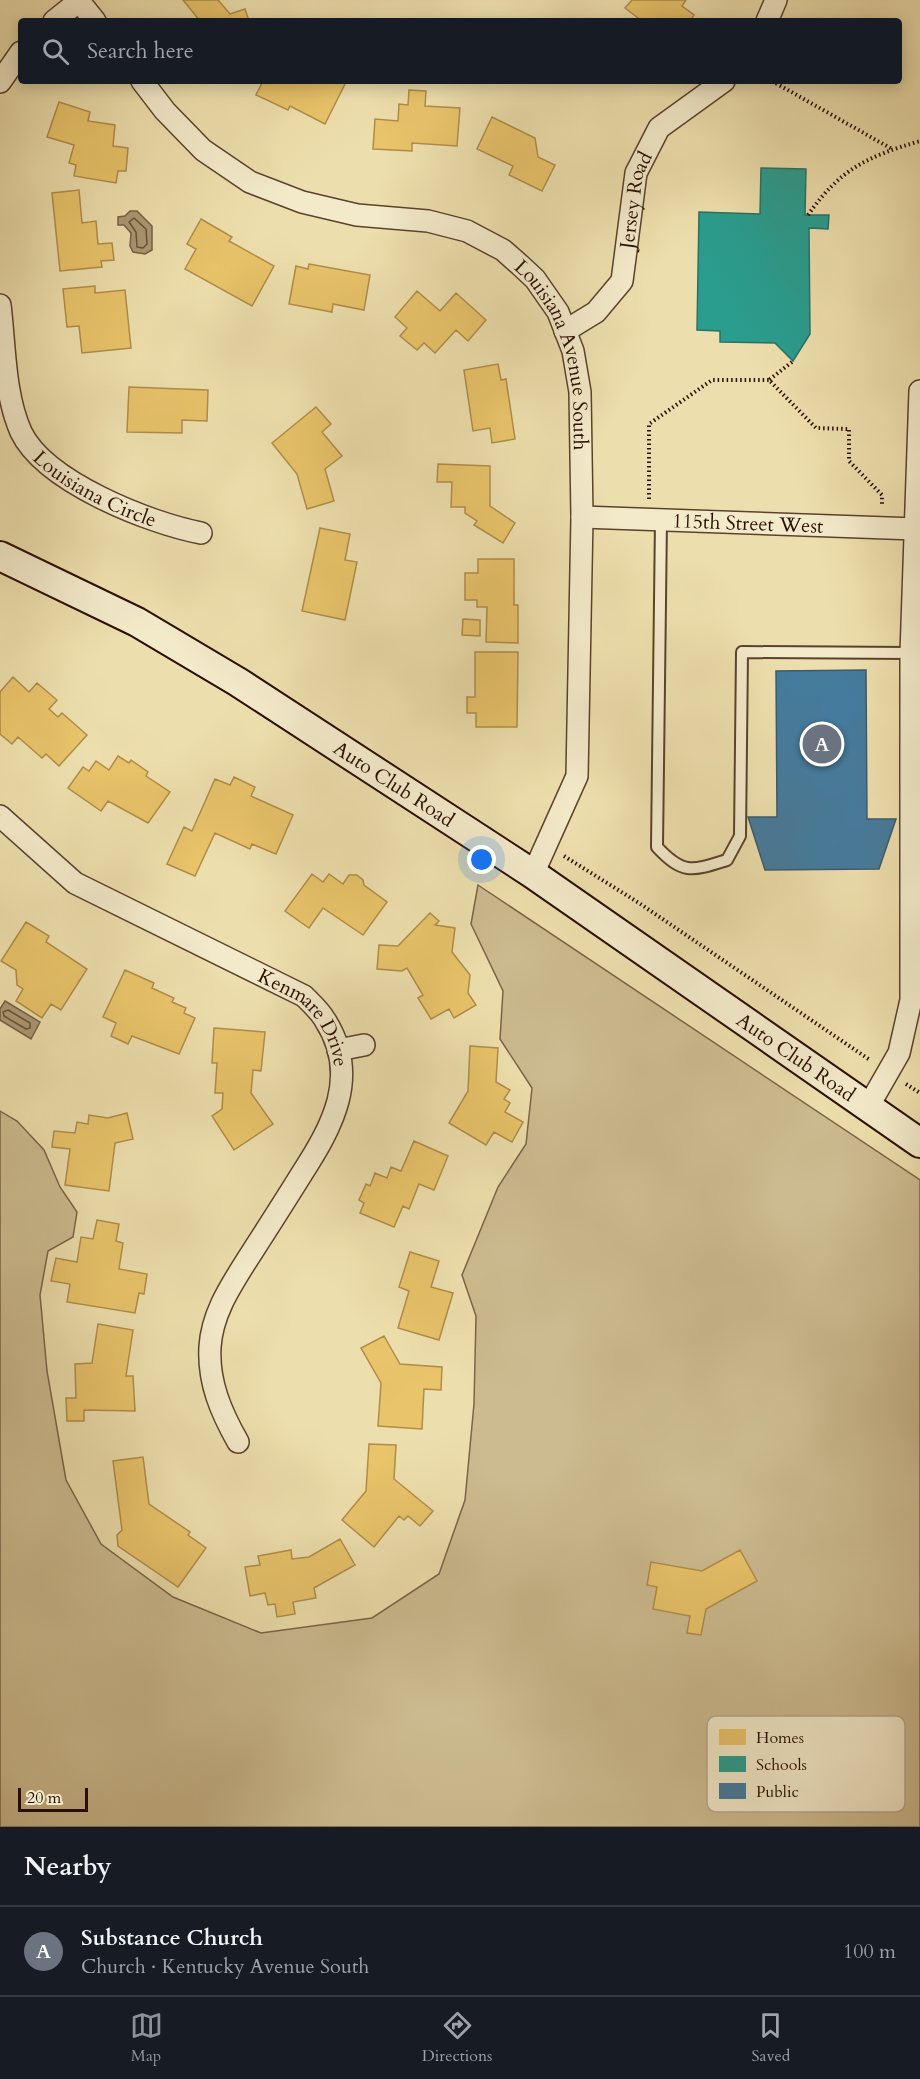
<!DOCTYPE html>
<html lang="en">
<head>
<meta charset="utf-8">
<style>
  body { margin:0; font-family:Cardo,serif; background:#20242c; color:#f1f3f6 }
  .scale { position:absolute; left:18px; bottom:15px; width:70px; box-sizing:border-box; padding-left:6px; border:3px solid #2a0d01; border-top:0; font-size:16px; line-height:21px; white-space:nowrap; color:#2a0d01; -webkit-text-stroke:4px #f3eaca; paint-order:stroke }
  .you { position:absolute; left:482px; top:860px; width:21px; height:21px; margin:-15px; border:4px solid #fff; border-radius:50%; background:#1a73e8; box-shadow:0 0 0 9px #1a73e833 }
  .badge { display:grid; place-items:center; width:39px; height:39px; border-radius:50%; background:#8c9099; color:#fff; font-size:20px; font-weight:700 }
  .pin { position:absolute; translate:-50% -50%; border:3px solid #fff; box-shadow:0 2px 6px #0006 }
  .list { margin:0; padding:0; list-style:none }
  h2 { display:flex; justify-content:space-between; align-items:center; height:78px; margin:0; padding:0 24px; font-size:26px }
  h2 small { font-size:20px; font-weight:400; color:#9ea1a6 }
  .list li { display:grid; grid-template-columns:39px 1fr auto; gap:18px; align-items:center; box-sizing:border-box; height:90px; padding:0 24px; border-top:2px solid #363941 }
  .list b { display:block; font-size:22px; white-space:nowrap }
  .list p { margin:0; font-size:20px; white-space:nowrap; color:#9ea1a6 }
  .list em { font-size:20px; font-style:normal; color:#9ea1a6 }
  .icon { flex:none; width:33px; height:33px; fill:none; stroke:currentColor; stroke-width:2; stroke-linecap:round; stroke-linejoin:round }
  .map { position:relative; flex:none; width:920px; height:1827px; overflow:hidden }
  .search { position:absolute; background:#171b24; box-shadow:0 3px 15px #0003; left:18px; right:18px; top:18px; height:66px; display:flex; align-items:center; gap:15px; box-sizing:border-box; padding:0 21px; border-radius:6px; color:#9ea1a6; font-size:22px }
  .sheet { height:168px; background:#171b24 }
  nav { display:flex; justify-content:space-around; align-items:center; box-sizing:border-box; height:84px; border-top:2px solid #363941; background:#171b24; font-size:16px; color:#9ea1a6 }
  nav a { display:grid; justify-items:center; gap:3px }
  nav .on { color:#8c9099 }
  .map>svg:first-child { display:block }
  .green { fill:#ccbb90; stroke:#7b6448; stroke-width:1.5 }
  .water { fill:#ab9873; stroke:#776045; stroke-width:1.5 }
  .homes { fill:#e9c46a; stroke:#b08d4a; stroke-width:1.5 }
  .schools { fill:#2a9d8f; stroke:#2a7264; stroke-width:1.5 }
  .public { fill:#457b9d; stroke:#3d5a6e; stroke-width:1.5 }
  .lines { fill:none; stroke-linecap:round; stroke-linejoin:round }
  .shore { stroke:#6a523a; stroke-width:1.5 }
  .lane-casing { stroke:#5b422c; stroke-width:14 }
  .street-casing { stroke:#5b422c; stroke-width:24 }
  .secondary-casing { stroke:#2a0d01; stroke-width:32 }
  .path { stroke:#2a0d01; stroke-width:4; stroke-dasharray:1.5 3; stroke-linecap:butt }
  .lane { stroke:#f3eaca; stroke-width:10 }
  .street { stroke:#f3eaca; stroke-width:21 }
  .secondary { stroke:#f3eaca; stroke-width:28 }
  .labels { text-anchor:middle; dominant-baseline:central; stroke-width:6; stroke-linejoin:round; paint-order:stroke }
  .street-label { font-size:20px; fill:#2a0d01; stroke:#f3eaca }
  .key { fill:#f3eaca; stroke:#b7a88e; stroke-width:1.5 }
  .key-label { font-size:16px; fill:#2a0d01 }
</style>
</head>
<body>
<div class="map">
<svg width="920" height="1827" viewBox="0 0 920 1827">
  <rect width="100%" height="100%" fill="#eddfad"/>
  <filter id="stains"><feTurbulence type="fractalNoise" baseFrequency=".00333" numOctaves="4"/><feColorMatrix values="0 0 0 0 .2 0 0 0 0 .09 0 0 0 0 .02 0 0 0 .5 -.17"/></filter>
  <radialGradient id="worn" r=".72"><stop offset=".6" stop-color="#630" stop-opacity="0"/><stop offset="1" stop-color="#630" stop-opacity=".3"/></radialGradient>
  <path class="green" d="M 478,885 L 920,1180 L 920,1827 L 0,1827 L 0,1111 L 17,1121 L 44,1150 L 60,1187 L 77,1212 L 73,1237 L 48,1251 L 40,1295 L 47,1371 L 66,1480 L 101,1544 L 173,1597 L 261,1633 L 372,1618 L 439,1574 L 465,1500 L 474,1404 L 476,1316 L 462,1275 L 498,1187 L 526,1144 L 532,1088 L 500,1039 L 503,991 L 471,924 Z"/>
  <path class="water" d="M 130,211 L 137,211 L 152,226 L 152,250 L 145,254 L 133,252 L 130,246 L 131,233 L 124,225 L 118,225 L 118,217 L 125,216 Z
    M 5,1001 L 40,1022 L 31,1039 L 0,1020 L 0,1009 Z"/>
  <path class="homes" d="M 183,0 L 218,0 L 230,14 L 245,9 L 249,21 L 200,21 Z
    M 632,0 L 686,0 L 682,6 L 694,15 L 690,21 L 642,21 L 625,8 Z
    M 263,81 L 340,81 L 345,84 L 325,124 L 290,106 L 288,110 L 256,95 Z
    M 409,90 L 426,91 L 425,106 L 460,108 L 457,146 L 412,143 L 412,151 L 373,149 L 375,119 L 398,121 L 399,104 L 408,105 Z
    M 59,102 L 90,112 L 88,121 L 115,125 L 113,146 L 128,148 L 126,171 L 118,171 L 116,183 L 74,176 L 76,165 L 69,163 L 74,145 L 47,137 Z
    M 492,117 L 535,138 L 538,157 L 555,165 L 542,191 L 509,175 L 513,166 L 477,149 Z
    M 79,190 L 82,223 L 96,221 L 98,244 L 112,243 L 114,260 L 101,261 L 102,267 L 60,271 L 52,193 Z
    M 201,219 L 232,237 L 229,241 L 274,266 L 252,306 L 185,269 L 196,249 L 187,244 Z
    M 309,264 L 370,275 L 364,310 L 333,304 L 332,312 L 289,304 L 296,266 L 308,269 Z
    M 95,286 L 95,293 L 125,290 L 131,348 L 82,353 L 79,326 L 67,327 L 63,289 Z
    M 417,291 L 440,311 L 456,293 L 486,320 L 468,341 L 456,330 L 435,353 L 424,343 L 417,350 L 400,336 L 407,328 L 395,317 Z
    M 498,364 L 501,380 L 506,379 L 515,439 L 492,443 L 490,428 L 473,431 L 464,370 Z
    M 129,387 L 208,390 L 207,421 L 182,420 L 182,433 L 127,432 Z
    M 316,407 L 331,424 L 322,432 L 342,456 L 325,469 L 334,501 L 307,509 L 297,474 L 272,443 Z
    M 438,464 L 490,466 L 490,506 L 515,523 L 503,543 L 474,525 L 477,521 L 465,513 L 465,507 L 451,507 L 452,482 L 437,482 Z
    M 320,528 L 350,534 L 345,560 L 357,562 L 345,620 L 302,611 Z
    M 478,559 L 514,559 L 514,605 L 518,605 L 518,643 L 486,642 L 487,607 L 477,607 L 477,600 L 465,600 L 465,573 L 478,573 Z
    M 463,619 L 480,620 L 480,636 L 462,635 Z
    M 475,652 L 518,652 L 517,727 L 476,727 L 476,713 L 467,713 L 467,697 L 475,697 Z
    M 13,677 L 29,692 L 37,683 L 57,700 L 49,709 L 58,717 L 62,713 L 87,735 L 59,766 L 46,754 L 42,758 L 18,737 L 12,744 L 0,734 L 0,692 Z
    M 118,756 L 129,763 L 131,760 L 148,772 L 146,776 L 170,792 L 148,823 L 108,801 L 101,811 L 68,788 L 83,767 L 89,771 L 96,761 L 109,770 Z
    M 234,777 L 255,787 L 251,796 L 293,815 L 276,854 L 252,844 L 250,849 L 215,833 L 195,876 L 167,864 L 184,827 L 192,831 L 215,779 L 230,785 Z
    M 312,874 L 323,882 L 329,874 L 343,884 L 349,875 L 357,875 L 363,880 L 364,885 L 387,902 L 363,935 L 323,908 L 309,928 L 285,911 Z
    M 430,913 L 439,921 L 435,925 L 455,928 L 452,952 L 470,975 L 468,993 L 476,1005 L 454,1018 L 449,1009 L 431,1019 L 418,998 L 423,995 L 407,968 L 402,971 L 377,969 L 379,945 L 398,946 Z
    M 26,922 L 49,936 L 46,942 L 87,969 L 61,1010 L 51,1004 L 42,1018 L 16,1001 L 23,989 L 17,985 L 16,970 L 1,961 Z
    M 125,970 L 154,983 L 152,988 L 174,998 L 172,1002 L 186,1008 L 184,1013 L 195,1018 L 179,1054 L 132,1036 L 128,1044 L 111,1036 L 116,1023 L 103,1017 Z
    M 214,1028 L 265,1032 L 261,1071 L 253,1070 L 251,1093 L 273,1124 L 234,1150 L 212,1116 L 222,1109 L 223,1093 L 215,1093 L 217,1063 L 212,1063 Z
    M 470,1046 L 498,1048 L 496,1082 L 510,1090 L 504,1099 L 510,1103 L 505,1112 L 523,1122 L 512,1142 L 494,1132 L 486,1145 L 449,1123 L 468,1091 Z
    M 127,1113 L 133,1139 L 115,1143 L 109,1191 L 65,1185 L 70,1149 L 52,1147 L 54,1131 L 75,1133 L 77,1122 L 88,1124 L 89,1115 L 108,1118 Z
    M 414,1141 L 448,1156 L 434,1190 L 419,1184 L 409,1209 L 403,1206 L 394,1227 L 360,1213 L 364,1203 L 359,1200 L 366,1184 L 370,1186 L 375,1173 L 387,1178 L 391,1167 L 401,1171 Z
    M 97,1220 L 119,1224 L 116,1241 L 123,1243 L 119,1269 L 147,1274 L 144,1294 L 139,1293 L 135,1313 L 67,1302 L 70,1284 L 51,1281 L 56,1258 L 77,1262 L 81,1237 L 93,1239 Z
    M 410,1252 L 439,1261 L 431,1287 L 453,1293 L 439,1340 L 398,1328 L 409,1291 L 399,1287 Z
    M 98,1324 L 133,1330 L 126,1376 L 133,1376 L 135,1411 L 84,1410 L 84,1421 L 67,1421 L 66,1398 L 76,1398 L 75,1364 L 92,1363 Z
    M 384,1336 L 400,1364 L 442,1367 L 441,1390 L 424,1389 L 422,1429 L 378,1426 L 381,1383 L 361,1348 Z
    M 369,1444 L 396,1445 L 394,1479 L 433,1511 L 420,1526 L 408,1516 L 404,1520 L 399,1516 L 374,1547 L 342,1520 L 366,1491 Z
    M 143,1457 L 149,1504 L 190,1532 L 188,1535 L 206,1548 L 178,1587 L 118,1546 L 117,1535 L 122,1530 L 113,1461 Z
    M 340,1539 L 355,1565 L 314,1588 L 316,1598 L 293,1602 L 295,1614 L 277,1617 L 275,1604 L 268,1605 L 265,1593 L 250,1596 L 245,1567 L 260,1565 L 258,1556 L 291,1550 L 292,1559 L 309,1557 Z
    M 740,1550 L 757,1581 L 706,1609 L 701,1635 L 687,1633 L 690,1616 L 653,1609 L 657,1587 L 647,1585 L 651,1562 L 702,1571 Z"/>
  <path class="schools" d="M 761,168 L 806,169 L 805,215 L 829,215 L 828,229 L 809,228 L 810,334 L 793,361 L 775,343 L 720,342 L 720,331 L 697,330 L 699,212 L 760,214 Z"/>
  <path class="public" d="M 866,670 L 867,819 L 896,819 L 879,869 L 765,870 L 748,817 L 777,817 L 776,671 Z"/>
  <g class="lines">
    <path class="shore" d="M 134,218 L 146,229 L 147,244 L 143,248 L 137,247 L 136,232 L 129,222 Z
      M 8,1010 L 30,1023 L 30,1028 L 26,1029 L 4,1016 L 3,1012 Z"/>
    <g class="lane-casing">
      <path id="lane" d="M 661,519 L 657,847 C 683,875 692,871 727,860 L 740,836 L 742,652 L 911,653"/>
    </g>
    <g class="street-casing">
      <g id="street">
        <path d="M 78,0 L 95,21"/>
        <path d="M 54,21 L 79,1"/>
        <path d="M 767,21 L 776,0"/>
        <path id="s1" d="M 142,81 L 165,111 L 203,150 L 250,182 L 302,202 L 357,215 L 428,221 L 467,231 L 503,250 L 520,265 L 535,279 L 558,312 L 573,351 L 580,392 L 582,517 L 577,776 L 533,874"/>
        <path d="M 0,82 L 21,52"/>
        <path id="s2" d="M 0,305 C 5,345 4,394 21,432 C 45,482 149,523 201,533"/>
        <path id="s3" d="M 565,331 L 596,312 L 622,281 L 636,173 L 659,128 L 724,81"/>
        <path id="s4" d="M 582,517 L 916,529"/>
        <path id="s5" d="M 0,816 L 75,883 L 304,996 C 311,1003 320,1011 325,1020 C 361,1076 332,1127 301,1175 C 283,1204 265,1232 247,1260 C 230,1287 212,1314 210,1347 C 208,1382 221,1412 238,1442"/>
        <path d="M 338,1050 L 364,1045"/>
        <path d="M 868,1107 L 899,1053 L 911,1000 L 911,653 L 920,391"/>
      </g>
    </g>
    <g class="secondary-casing">
      <g id="secondary">
        <path id="s6" d="M 0,556 L 137,622 L 238,682 L 533,874 L 920,1143"/>
      </g>
    </g>
    <path class="path" d="M 772,81 L 892,149
      M 808,215 C 841,168 867,157 920,141
      M 792,362 L 769,380 L 816,428 L 849,429 L 849,461 L 882,495 L 882,506
      M 649,499 L 649,424 L 712,380 L 769,380
      M 564,856 L 639,903 L 870,1060
      M 906,1084 L 920,1093"/>
    <use href="#lane" class="lane"/>
    <use href="#street" class="street"/>
    <use href="#secondary" class="secondary"/>
  </g>
  <g class="labels">
    <g class="street-label">
      <text stroke="none"><textPath href="#s3" startOffset="159">Jersey Road</textPath></text>
      <text stroke="none"><textPath href="#s1" startOffset="536">Louisiana Avenue South</textPath></text>
      <text stroke="none"><textPath href="#s2" startOffset="225">Louisiana Circle</textPath></text>
      <text stroke="none"><textPath href="#s4" startOffset="166">115th Street West</textPath></text>
      <text stroke="none"><textPath href="#s6" startOffset="456">Auto Club Road</textPath></text>
      <text stroke="none"><textPath href="#s5" startOffset="372">Kenmare Drive</textPath></text>
      <text stroke="none"><textPath href="#s6" startOffset="942">Auto Club Road</textPath></text>
    </g>
  </g>
  <rect x="707" y="1716" width="198" height="96" rx="9" class="key"/>
  <rect x="719" y="1729" width="27" height="16" fill="#e9c46a"/>
  <rect x="719" y="1756" width="27" height="16" fill="#2a9d8f"/>
  <rect x="719" y="1783" width="27" height="16" fill="#457b9d"/>
  <g class="key-label">
    <text x="756" y="1743">Homes</text>
    <text x="756" y="1770">Schools</text>
    <text x="756" y="1797">Public</text>
  </g>
  <rect width="100%" height="100%" filter="url(#stains)"/>
  <rect width="100%" height="100%" fill="url(#worn)"/>
</svg>
<div class="scale">20 m</div>
<div class="you"></div>
<div class="pin badge" style="left:822px;top:744px;background:#6b7280">A</div>
<div class="search"><svg class="icon" aria-label="search" viewBox="0 0 24 24"><circle cx="10" cy="10" r="6"/><path d="M15 15l6 6"/></svg>Search here</div>
</div>
<section class="sheet">
<h2>Nearby<small></small></h2>
<ul class="list">
<li><span class="badge" style="background:#6b7280">A</span><div><b>Substance Church</b><p>Church · Kentucky Avenue South</p></div><em>100 m</em></li>
</ul>
</section>
<nav>
<a class="on"><svg class="icon" aria-label="map" viewBox="0 0 24 24"><path d="M3 6l6-2 6 2 6-2v14l-6 2-6-2-6 2zM9 4v14M15 6v14"/></svg>Map</a>
<a><svg class="icon" aria-label="directions" viewBox="0 0 24 24"><path d="M12 3l9 9-9 9-9-9zM9 14v-3h6M13 9l2 2-2 2"/></svg>Directions</a>
<a><svg class="icon" aria-label="saved" viewBox="0 0 24 24"><path d="M7 4h10v16l-5-4-5 4z"/></svg>Saved</a>
</nav>
</body>
</html>
